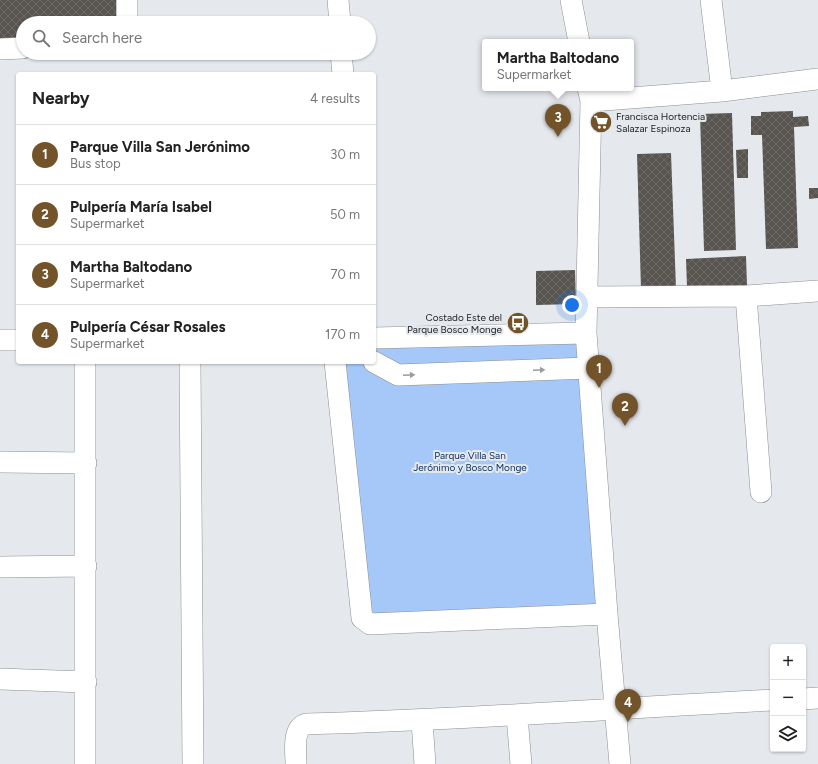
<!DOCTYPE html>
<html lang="en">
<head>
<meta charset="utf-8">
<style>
  body { margin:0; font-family:Figtree,sans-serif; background:#f2f2f2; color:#222 }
  .controls { position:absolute; right:12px; bottom:12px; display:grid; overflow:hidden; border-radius:4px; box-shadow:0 1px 3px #0004 }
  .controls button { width:36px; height:36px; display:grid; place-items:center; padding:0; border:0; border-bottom:1px solid #e0e0e0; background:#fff; color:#222; font:20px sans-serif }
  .you { position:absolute; left:572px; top:305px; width:14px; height:14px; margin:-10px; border:3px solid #fff; border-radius:50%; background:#1a73e8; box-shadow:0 0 0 6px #1a73e833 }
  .badge { display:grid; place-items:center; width:26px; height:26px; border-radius:50%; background:#735329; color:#fff; font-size:13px; font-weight:700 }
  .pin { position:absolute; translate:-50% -33px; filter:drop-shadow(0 1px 2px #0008) }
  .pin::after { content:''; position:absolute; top:21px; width:14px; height:12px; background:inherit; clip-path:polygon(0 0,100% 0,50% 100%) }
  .popup { position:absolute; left:482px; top:39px; width:152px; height:52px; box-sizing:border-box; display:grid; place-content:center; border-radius:4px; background:#fff; filter:drop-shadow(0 1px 3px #0005); font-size:13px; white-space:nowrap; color:#767676 }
  .popup b { font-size:15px; color:#222 }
  .popup::after { content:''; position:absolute; left:50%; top:100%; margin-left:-8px; border:8px solid transparent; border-top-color:#fff }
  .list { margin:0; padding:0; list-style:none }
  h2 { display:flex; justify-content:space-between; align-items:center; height:52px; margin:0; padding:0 16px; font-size:17px }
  h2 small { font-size:13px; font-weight:400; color:#767676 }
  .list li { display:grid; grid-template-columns:26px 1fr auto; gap:12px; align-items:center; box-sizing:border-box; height:60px; padding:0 16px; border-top:1px solid #e0e0e0 }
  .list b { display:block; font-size:15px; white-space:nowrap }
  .list p { margin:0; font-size:13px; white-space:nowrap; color:#767676 }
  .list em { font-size:13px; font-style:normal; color:#767676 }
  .icon { flex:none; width:22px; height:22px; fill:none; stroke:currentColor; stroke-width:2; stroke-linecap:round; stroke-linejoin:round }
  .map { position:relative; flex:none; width:818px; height:764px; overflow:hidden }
  .search { position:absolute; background:#fff; box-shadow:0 1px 3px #0004; left:16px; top:16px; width:360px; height:44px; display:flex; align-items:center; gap:10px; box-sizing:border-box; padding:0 14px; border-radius:22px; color:#767676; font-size:15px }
  .panel { position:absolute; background:#fff; box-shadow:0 1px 3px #0004; left:16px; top:72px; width:360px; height:292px; border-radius:4px }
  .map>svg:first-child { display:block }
  .green { fill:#a5c8f8 }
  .building { fill:url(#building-cross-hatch) }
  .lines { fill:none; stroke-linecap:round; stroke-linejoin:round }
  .minor-casing { stroke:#8b8e93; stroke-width:22 }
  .minor { stroke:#fff; stroke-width:21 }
  .oneway { fill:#9b9c9d }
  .labels { text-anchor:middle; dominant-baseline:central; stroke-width:4; stroke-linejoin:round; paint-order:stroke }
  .poi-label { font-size:10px; fill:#212325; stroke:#e5e9ee; text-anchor:start }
  .park-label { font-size:10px; fill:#0d3261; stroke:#e5e9ee }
</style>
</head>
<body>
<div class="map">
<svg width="818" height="764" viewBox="0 0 818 764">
  <defs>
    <pattern id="building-cross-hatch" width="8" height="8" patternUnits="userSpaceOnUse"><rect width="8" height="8" fill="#585450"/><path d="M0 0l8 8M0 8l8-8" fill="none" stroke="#6c6966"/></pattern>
  </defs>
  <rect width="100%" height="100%" fill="#e5e9ee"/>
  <path class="green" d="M 586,333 L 607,614 L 370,624 L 335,362 L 374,362 L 374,338 Z"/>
  <path class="building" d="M 0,0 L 117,0 L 116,23 L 23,23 L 23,41 L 0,41 Z
    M 793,111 L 793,117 L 808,116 L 809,126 L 794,127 L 798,248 L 766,249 L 762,135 L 751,135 L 751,116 L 761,116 L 761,112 Z
    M 732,113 L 736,250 L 704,251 L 700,114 Z
    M 748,149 L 748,178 L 737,178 L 736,150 Z
    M 671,153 L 676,288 L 641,289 L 637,154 Z
    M 809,188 L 818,188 L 818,198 L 809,199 Z
    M 746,256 L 747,285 L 687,287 L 686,259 Z
    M 575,270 L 576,304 L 536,305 L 536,271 Z"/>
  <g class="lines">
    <g class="minor-casing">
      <path id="minor" d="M 338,0 L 340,23
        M 571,0 L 579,42
        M 711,0 L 722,91
        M 127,23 L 127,0
        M 0,49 L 23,48
        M 341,53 L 343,74
        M 588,88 L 591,101 L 586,333 L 607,614 L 620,764
        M 591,101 L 722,91 L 818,79
        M 746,296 L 761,492
        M 587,297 L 746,296 L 818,291
        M 374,338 L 586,333
        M 0,340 L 18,340
        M 85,362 L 85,764
        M 190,362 L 193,764
        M 335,362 L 362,618 L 370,624 L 607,614
        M 374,362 L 398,375 L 588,368
        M 0,462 L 86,463
        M 0,567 L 86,566
        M 0,679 L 86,682
        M 803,699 L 818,698
        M 517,716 L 521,764
        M 422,721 L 425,764
        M 296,764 C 296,752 292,728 306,724 C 462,720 617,708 773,700"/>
    </g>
    <use href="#minor" class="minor"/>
  </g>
  <defs><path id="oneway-solid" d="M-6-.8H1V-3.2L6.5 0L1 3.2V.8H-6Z"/></defs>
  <g class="oneway">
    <use href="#oneway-solid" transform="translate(539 370) rotate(-2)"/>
    <use href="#oneway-solid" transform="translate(409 375) rotate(-2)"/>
  </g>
  <defs>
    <g id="supermarket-disc" transform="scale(1.15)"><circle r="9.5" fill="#735329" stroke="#e5e9ee"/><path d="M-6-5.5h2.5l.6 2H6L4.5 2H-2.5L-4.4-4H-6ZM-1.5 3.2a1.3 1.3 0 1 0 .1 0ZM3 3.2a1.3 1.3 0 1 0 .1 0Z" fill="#fff"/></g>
    <g id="bus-disc" transform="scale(1.15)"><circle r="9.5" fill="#735329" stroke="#e5e9ee"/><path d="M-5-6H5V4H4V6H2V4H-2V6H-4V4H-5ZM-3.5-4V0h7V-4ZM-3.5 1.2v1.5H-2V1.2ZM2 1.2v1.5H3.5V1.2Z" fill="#fff"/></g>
  </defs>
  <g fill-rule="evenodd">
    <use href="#supermarket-disc" x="601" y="122"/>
    <use href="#bus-disc" x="518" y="323"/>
  </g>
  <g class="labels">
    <g class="poi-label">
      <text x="616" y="116">Francisca Hortencia<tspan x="616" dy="12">Salazar Espinoza</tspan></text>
      <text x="502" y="317" text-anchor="end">Costado Este del<tspan x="502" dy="12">Parque Bosco Monge</tspan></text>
    </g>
    <g class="park-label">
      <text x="470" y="455">Parque Villa San<tspan x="470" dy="12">Jerónimo y Bosco Monge</tspan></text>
    </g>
  </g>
</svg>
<div class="controls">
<button>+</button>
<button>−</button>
<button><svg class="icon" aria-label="layers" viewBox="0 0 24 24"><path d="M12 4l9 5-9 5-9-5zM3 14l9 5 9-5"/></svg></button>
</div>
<div class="you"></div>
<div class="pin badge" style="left:599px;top:388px">1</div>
<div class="pin badge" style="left:625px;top:426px">2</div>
<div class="pin badge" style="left:558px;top:137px">3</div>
<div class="popup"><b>Martha Baltodano</b>Supermarket</div>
<div class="pin badge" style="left:628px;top:722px">4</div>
<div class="search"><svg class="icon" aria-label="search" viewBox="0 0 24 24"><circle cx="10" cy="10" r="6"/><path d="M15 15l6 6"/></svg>Search here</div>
<section class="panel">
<h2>Nearby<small>4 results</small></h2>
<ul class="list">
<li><span class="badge">1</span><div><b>Parque Villa San Jerónimo</b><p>Bus stop</p></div><em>30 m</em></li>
<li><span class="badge">2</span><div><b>Pulpería María Isabel</b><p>Supermarket</p></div><em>50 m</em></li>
<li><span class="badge">3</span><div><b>Martha Baltodano</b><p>Supermarket</p></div><em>70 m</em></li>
<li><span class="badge">4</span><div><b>Pulpería César Rosales</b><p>Supermarket</p></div><em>170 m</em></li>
</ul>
</section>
</div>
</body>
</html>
